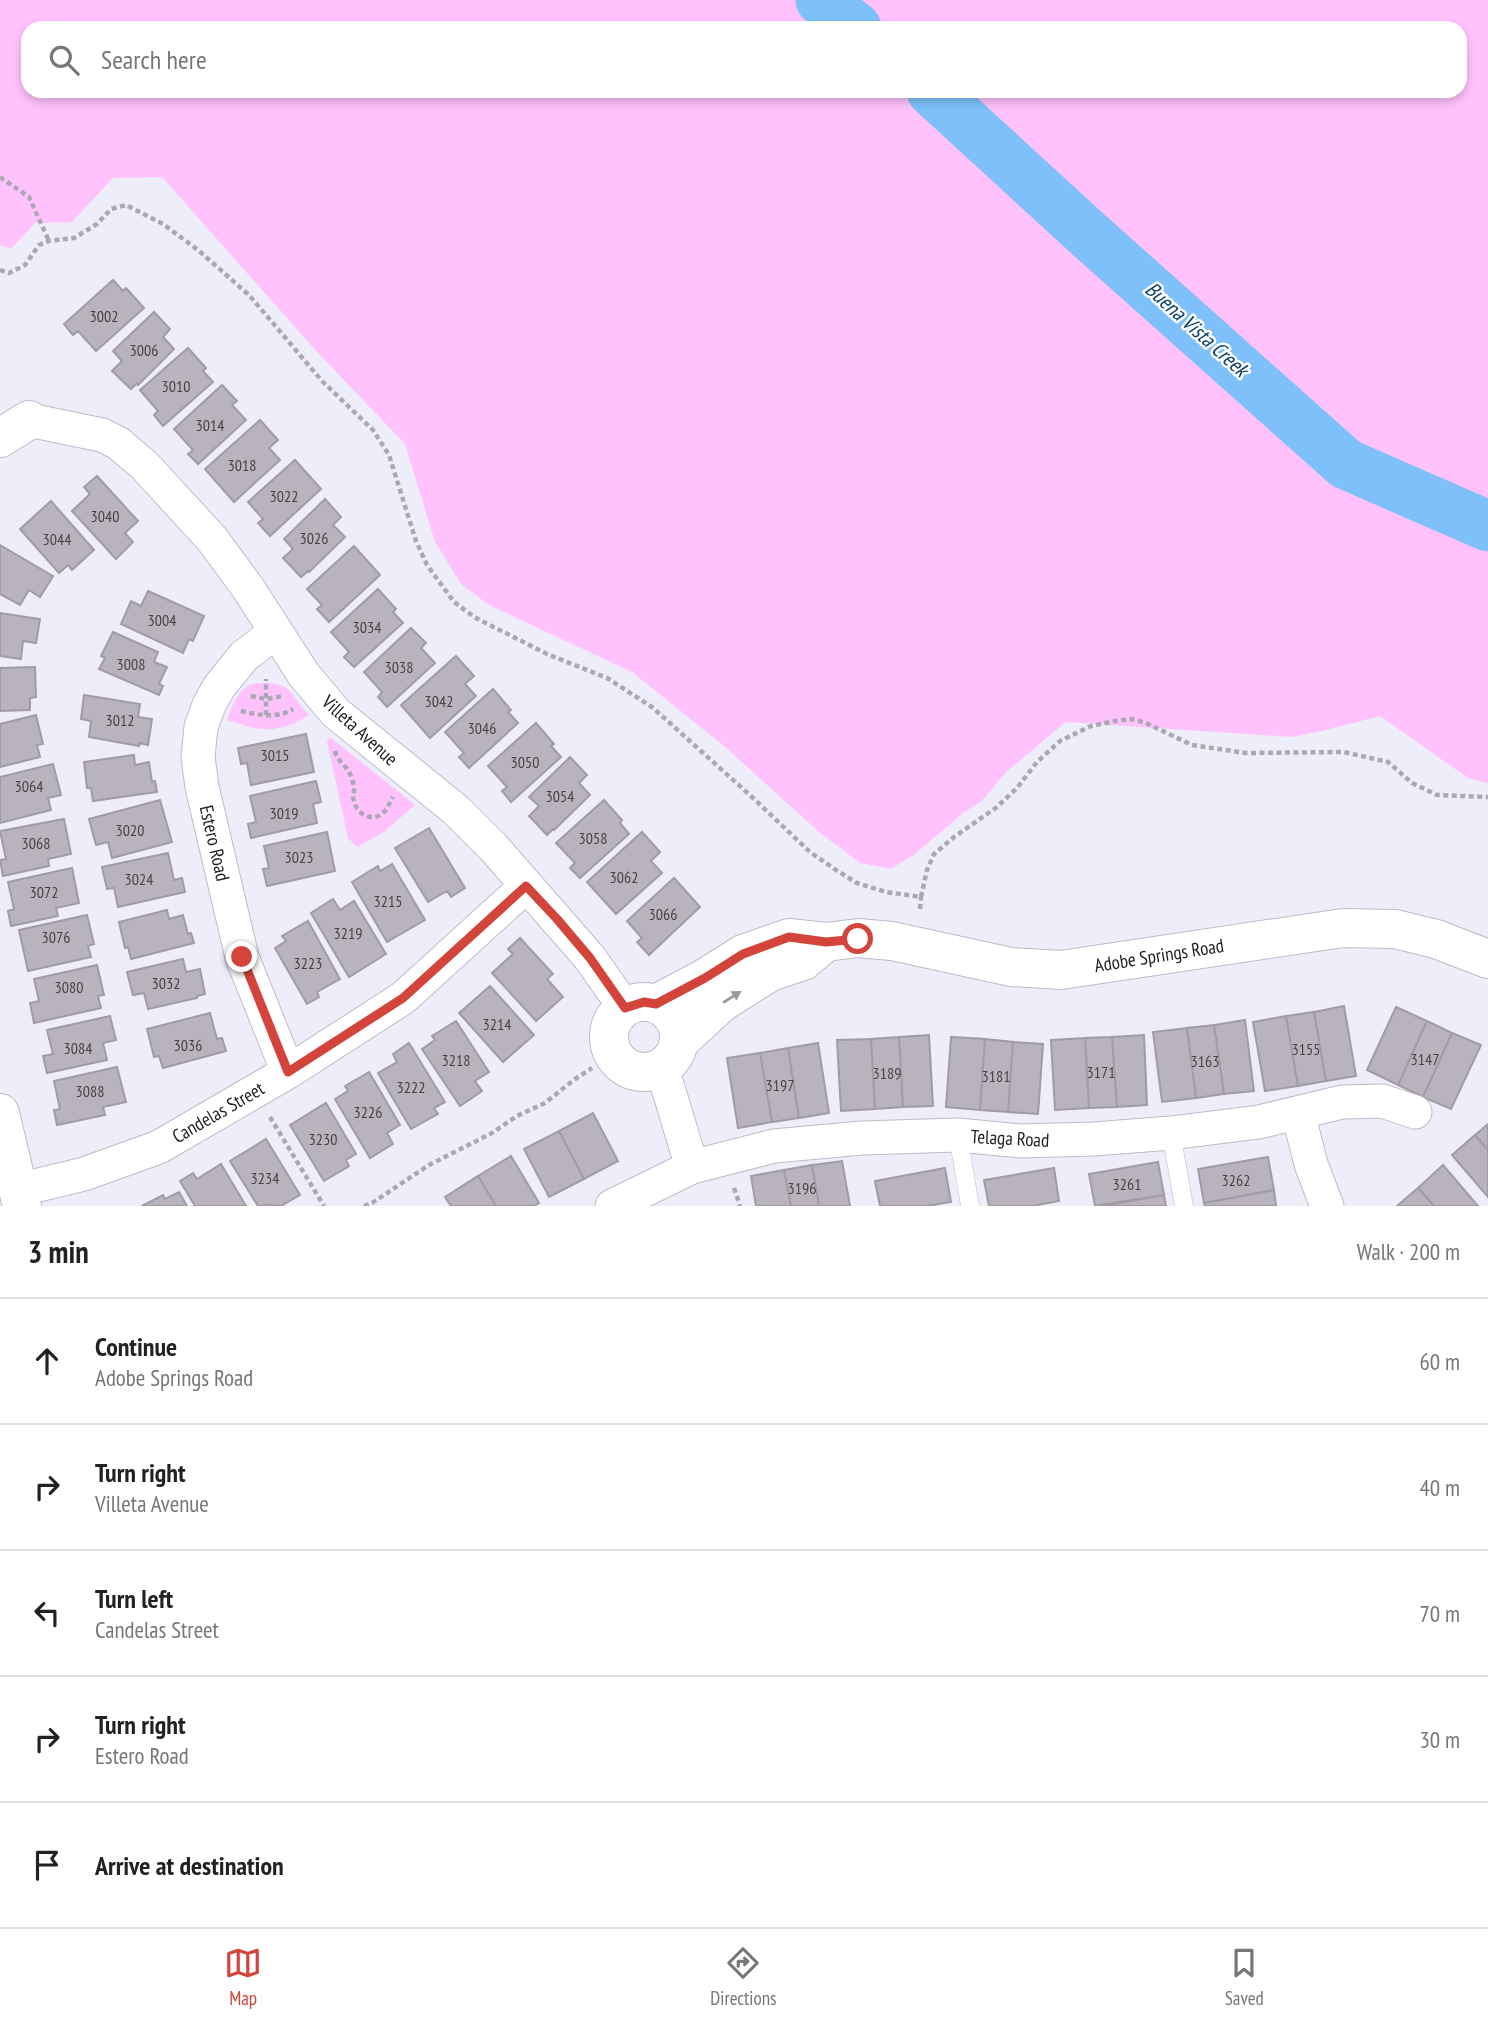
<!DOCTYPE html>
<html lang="en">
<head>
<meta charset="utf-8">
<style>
  body { margin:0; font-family:"PT Sans Narrow",sans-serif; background:#f2f2f2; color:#222 }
  .stop { position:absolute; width:21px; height:21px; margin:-16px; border:5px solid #d3453a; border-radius:50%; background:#fff }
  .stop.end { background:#d3453a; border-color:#fff; box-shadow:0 2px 7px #0008 }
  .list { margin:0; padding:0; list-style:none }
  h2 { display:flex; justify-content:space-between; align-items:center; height:91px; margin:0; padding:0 28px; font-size:30px }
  h2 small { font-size:23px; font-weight:400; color:#767676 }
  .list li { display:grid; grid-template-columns:46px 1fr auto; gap:21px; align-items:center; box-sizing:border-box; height:126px; padding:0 28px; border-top:2px solid #e0e0e0 }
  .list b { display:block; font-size:26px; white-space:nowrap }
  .list p { margin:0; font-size:23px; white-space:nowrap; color:#767676 }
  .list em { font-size:23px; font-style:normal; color:#767676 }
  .icon { flex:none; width:38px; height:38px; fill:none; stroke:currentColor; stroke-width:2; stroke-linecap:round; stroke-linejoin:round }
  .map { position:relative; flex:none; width:1488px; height:1206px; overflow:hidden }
  .search { position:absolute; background:#fff; box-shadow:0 4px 10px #0003; left:21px; right:21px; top:21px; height:77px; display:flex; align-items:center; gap:18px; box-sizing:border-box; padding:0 24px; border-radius:21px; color:#767676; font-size:26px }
  .sheet { height:721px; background:#fff }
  nav { display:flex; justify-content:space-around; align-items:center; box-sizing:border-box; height:98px; border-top:2px solid #e0e0e0; background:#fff; font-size:19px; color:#767676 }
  nav a { display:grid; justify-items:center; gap:4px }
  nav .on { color:#d3453a }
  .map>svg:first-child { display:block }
  .green { fill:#ffc2fd; fill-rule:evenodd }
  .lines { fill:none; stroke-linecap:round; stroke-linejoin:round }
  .river { stroke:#7dc0fa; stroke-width:51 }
  .building { fill:#b9b3be; stroke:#a09ba5; stroke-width:2 }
  .lane-casing { stroke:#bcbcc8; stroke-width:19 }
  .street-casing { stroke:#bcbcc8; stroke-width:35 }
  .secondary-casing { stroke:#bcbcc8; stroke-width:40 }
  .path { stroke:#a9a9b3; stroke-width:4.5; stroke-dasharray:5 3.5; stroke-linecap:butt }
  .lane { stroke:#fff; stroke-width:18 }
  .street { stroke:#fff; stroke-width:33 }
  .secondary { stroke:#fff; stroke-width:38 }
  .oneway { fill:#9a9a9c }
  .route { stroke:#d3453a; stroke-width:9 }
  .labels { text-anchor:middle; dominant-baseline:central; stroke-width:5; stroke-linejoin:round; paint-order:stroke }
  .number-label { font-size:16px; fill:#454349 }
  .street-label { font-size:19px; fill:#1e1e22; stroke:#fff }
  .water-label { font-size:21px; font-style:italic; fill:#0e4066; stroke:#fff }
</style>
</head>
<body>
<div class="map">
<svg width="1488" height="1206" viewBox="0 0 1488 1206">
  <rect width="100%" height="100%" fill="#eeeefb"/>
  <path class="green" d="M 0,0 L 1488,0 L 1488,783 L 1468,778 L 1380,716 L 1326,730 L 1292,737 L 1066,722 L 1006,772 L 983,800 L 962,814 L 915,854 L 891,869 L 860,863 L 819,832 L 724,746 L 632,672 L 489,605 L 461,584 L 435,542 L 405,444 L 317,352 L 162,177 L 113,178 L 72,222 L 35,223 L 11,249 L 0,245 ZM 28,28 L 1460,28 L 1460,91 L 28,91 Z
    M 256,683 C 294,682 286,690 309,715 C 278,735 260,731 227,720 C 233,705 238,686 256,683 Z
    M 330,737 L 415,805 L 384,832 L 357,847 L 348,838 L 327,741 Z"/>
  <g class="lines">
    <path class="river" d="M 821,0 L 856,28
      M 932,91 L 1089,235 L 1346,464 L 1488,526"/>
  </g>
  <path class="building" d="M 113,280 L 123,291 L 126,288 L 144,308 L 96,351 L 78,331 L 73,335 L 64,324 Z
    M 154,312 L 170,329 L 163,337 L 174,349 L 138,385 L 137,383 L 131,389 L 112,371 L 122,361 L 113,351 Z
    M 188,348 L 206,368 L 203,371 L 213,382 L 163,426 L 154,415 L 158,411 L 140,390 Z
    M 222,385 L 237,401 L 232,405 L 246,420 L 198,464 L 188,454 L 193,450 L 174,429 Z
    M 260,420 L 278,440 L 269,448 L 280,460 L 234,502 L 205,469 Z
    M 295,460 L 321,489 L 270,536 L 258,523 L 263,519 L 248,502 Z
    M 97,476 L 138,521 L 125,533 L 133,542 L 116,559 L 72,511 L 90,494 L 84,487 Z
    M 325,499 L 341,517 L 333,525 L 345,537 L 309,572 L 308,571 L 301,577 L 283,558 L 293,549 L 284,539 Z
    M 51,501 L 94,550 L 72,570 L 68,565 L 59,573 L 20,529 Z
    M 0,545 L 53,576 L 40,597 L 29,590 L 20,605 L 0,594 Z
    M 354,546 L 380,575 L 329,622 L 317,609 L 322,605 L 307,589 Z
    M 378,589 L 396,609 L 393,612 L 403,623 L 354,667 L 344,657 L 349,652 L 331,632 Z
    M 148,591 L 204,616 L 193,641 L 189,639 L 183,653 L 121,624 L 131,601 L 141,606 Z
    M 0,613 L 40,619 L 36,643 L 23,641 L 21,659 L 0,656 Z
    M 411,628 L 426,643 L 421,648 L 435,663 L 387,707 L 378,697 L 382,692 L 364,672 Z
    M 113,632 L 158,652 L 154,662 L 167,667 L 159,684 L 163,686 L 159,695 L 99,669 L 105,658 L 101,656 Z
    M 456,656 L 474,676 L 465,684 L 476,696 L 430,738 L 401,705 Z
    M 35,667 L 36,697 L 30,698 L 30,710 L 0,711 L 0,668 Z
    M 493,689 L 511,710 L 508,712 L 518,723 L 469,768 L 459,757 L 464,753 L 445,732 Z
    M 84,695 L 140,704 L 138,717 L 152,719 L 148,745 L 139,743 L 139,746 L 89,737 L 91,721 L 81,719 Z
    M 36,715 L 43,744 L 37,745 L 40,757 L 0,767 L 0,724 Z
    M 536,723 L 554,744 L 551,746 L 561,757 L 511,802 L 502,791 L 507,787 L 488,766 Z
    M 306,734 L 314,772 L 251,785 L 247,763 L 241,764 L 238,748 Z
    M 134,755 L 135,765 L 149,762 L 152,782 L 155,781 L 157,792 L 93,801 L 91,788 L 87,788 L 84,762 Z
    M 570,757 L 587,775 L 579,783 L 590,795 L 554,830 L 553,829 L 547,835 L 529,816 L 539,806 L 529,797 Z
    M 53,764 L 61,795 L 48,798 L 51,810 L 0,823 L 0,777 Z
    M 316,781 L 321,802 L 313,804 L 317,823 L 251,838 L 248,824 L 256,822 L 250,796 Z
    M 160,800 L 172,842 L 112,858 L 108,842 L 96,845 L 89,819 Z
    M 604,800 L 622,820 L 620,823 L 629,834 L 580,878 L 570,868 L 575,863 L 556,843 Z
    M 64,819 L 71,854 L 48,859 L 49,866 L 3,876 L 0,860 L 6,859 L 0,831 Z
    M 429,828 L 465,888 L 451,897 L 447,891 L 428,902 L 395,848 Z
    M 327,832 L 335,871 L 267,886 L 263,869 L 269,868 L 264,846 Z
    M 642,832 L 660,852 L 651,861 L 662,873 L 616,914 L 587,882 Z
    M 168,853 L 174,880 L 182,878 L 185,892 L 118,907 L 114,888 L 107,889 L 102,867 Z
    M 392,864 L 425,920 L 387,942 L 352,882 L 378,866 L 380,871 Z
    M 72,868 L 79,903 L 56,908 L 58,916 L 11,926 L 8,911 L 14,909 L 8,882 Z
    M 674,878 L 700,907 L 649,955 L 637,942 L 642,938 L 627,921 Z
    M 333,899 L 340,910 L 354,901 L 386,954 L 349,977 L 311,913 Z
    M 167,910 L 169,919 L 183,915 L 188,934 L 191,933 L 194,943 L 131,959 L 128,947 L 125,948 L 119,922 Z
    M 87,915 L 94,944 L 88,946 L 91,957 L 28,971 L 19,930 Z
    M 308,921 L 340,979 L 317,992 L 319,997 L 307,1004 L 275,948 L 286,941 L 282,936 Z
    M 520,938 L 553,974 L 547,979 L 563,997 L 536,1021 L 492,973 L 513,954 L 508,949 Z
    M 183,959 L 186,972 L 200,969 L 205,994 L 197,996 L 197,998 L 148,1009 L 144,993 L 133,995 L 127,972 Z
    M 97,965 L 104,995 L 98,996 L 101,1008 L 34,1023 L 30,1003 L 39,1001 L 34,979 Z
    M 490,986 L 534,1035 L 503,1062 L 459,1013 Z
    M 1344,1006 L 1356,1076 L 1326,1081 L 1314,1012 Z
    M 1396,1007 L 1427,1021 L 1398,1085 L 1367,1070 Z
    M 1314,1012 L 1326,1081 L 1298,1086 L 1286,1016 Z
    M 210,1013 L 217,1039 L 222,1038 L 226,1051 L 163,1068 L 159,1056 L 154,1057 L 147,1029 Z
    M 110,1016 L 116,1040 L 103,1043 L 107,1060 L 47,1073 L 43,1056 L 53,1054 L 47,1030 Z
    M 1286,1016 L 1298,1086 L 1265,1091 L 1253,1022 Z
    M 1245,1020 L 1254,1091 L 1224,1094 L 1214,1025 Z
    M 456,1021 L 489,1072 L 475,1081 L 482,1091 L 460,1106 L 422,1049 L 435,1040 L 432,1036 Z
    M 1427,1021 L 1452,1033 L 1423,1097 L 1398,1085 Z
    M 1214,1025 L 1224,1094 L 1196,1098 L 1187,1028 Z
    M 1187,1028 L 1196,1098 L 1162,1102 L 1153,1032 Z
    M 1452,1033 L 1481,1045 L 1451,1109 L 1423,1097 Z
    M 929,1035 L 933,1106 L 903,1107 L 899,1037 Z
    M 1144,1035 L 1147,1105 L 1117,1107 L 1112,1037 Z
    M 899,1037 L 903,1107 L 875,1109 L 871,1039 Z
    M 951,1037 L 985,1039 L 980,1110 L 946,1107 Z
    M 1112,1037 L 1117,1107 L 1089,1108 L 1085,1038 Z
    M 1085,1038 L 1089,1108 L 1055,1110 L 1051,1040 Z
    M 871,1039 L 875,1109 L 841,1111 L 837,1040 Z
    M 985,1039 L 1013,1042 L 1008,1112 L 980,1110 Z
    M 1013,1042 L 1043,1044 L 1038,1114 L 1008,1112 Z
    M 409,1043 L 445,1102 L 434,1108 L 438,1114 L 411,1129 L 378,1073 L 397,1062 L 393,1054 Z
    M 818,1043 L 829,1113 L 799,1118 L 788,1048 Z
    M 788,1048 L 799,1118 L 772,1122 L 760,1053 Z
    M 760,1053 L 772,1122 L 738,1128 L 727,1058 Z
    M 117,1067 L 126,1102 L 103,1107 L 105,1115 L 57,1125 L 54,1110 L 60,1109 L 54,1081 Z
    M 369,1072 L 400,1125 L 387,1133 L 393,1144 L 370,1158 L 335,1099 L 348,1091 L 345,1086 Z
    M 326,1103 L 356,1154 L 346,1160 L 349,1166 L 324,1181 L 290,1125 Z
    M 593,1113 L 618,1161 L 584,1179 L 559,1131 Z
    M 1488,1124 L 1488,1150 L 1475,1135 Z
    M 559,1131 L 584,1179 L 549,1197 L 524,1149 Z
    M 1475,1135 L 1488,1150 L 1488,1197 L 1452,1155 Z
    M 266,1139 L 300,1195 L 281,1206 L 271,1205 L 258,1206 L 230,1161 Z
    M 511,1156 L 539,1203 L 534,1206 L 496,1206 L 478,1176 Z
    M 1268,1157 L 1274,1190 L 1204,1203 L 1198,1169 Z
    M 842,1161 L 850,1206 L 819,1206 L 812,1165 Z
    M 1158,1162 L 1164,1195 L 1095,1206 L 1089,1174 Z
    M 221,1164 L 246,1206 L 195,1206 L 180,1181 L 193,1173 L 197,1179 Z
    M 812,1165 L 819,1206 L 791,1206 L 784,1170 Z
    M 1443,1165 L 1478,1206 L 1434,1206 L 1418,1188 Z
    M 945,1168 L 951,1202 L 927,1206 L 880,1206 L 875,1181 Z
    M 1054,1168 L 1059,1201 L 1032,1206 L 989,1206 L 984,1180 Z
    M 784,1170 L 791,1206 L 756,1206 L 751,1176 Z
    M 478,1176 L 496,1206 L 451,1206 L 445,1197 Z
    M 1418,1188 L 1434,1206 L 1397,1206 Z
    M 1274,1190 L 1276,1206 L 1205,1206 L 1204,1203 Z
    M 179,1192 L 187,1206 L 142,1206 L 163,1195 L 165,1199 Z
    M 1164,1195 L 1166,1206 L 1102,1206 Z"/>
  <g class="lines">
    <g class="lane-casing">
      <path id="lane" d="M 1171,1133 L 1184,1206
        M 958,1135 L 970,1206"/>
    </g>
    <g class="street-casing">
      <path id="street" d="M 29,420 L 102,435 L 118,443 L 144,465 L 212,539 L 248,588 L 304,675 L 336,713 L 456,810 L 494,848 L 590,958 L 625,1008
        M 276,632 L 244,656 L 219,687 L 209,705 L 201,727 L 198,757 L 202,787 L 242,957 L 288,1072
        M 662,1068 L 692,1167
        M 1298,1113 L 1311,1164 L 1327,1206
        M 18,1190 L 84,1174 L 159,1147 L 288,1072 L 403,998 L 526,886
        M 612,1206 L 692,1167 L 774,1146 L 862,1138 L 958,1135 L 1021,1141 L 1094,1139 L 1171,1133 L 1259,1122 L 1342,1102 L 1382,1101 L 1415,1112"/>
    </g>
    <g class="secondary-casing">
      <path id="secondary" d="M 0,438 L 29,420
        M609 1037a35 35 0 1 1 70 0a35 35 0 1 1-70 0Z
        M 656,1004 L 705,978 L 743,954 L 789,938 L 826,942 L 858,938 L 892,941 L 1011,967 L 1061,970 L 1343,928 L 1395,929 L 1436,939 L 1488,959
        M 680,1041 L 721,1003 L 770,972 L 803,961 L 826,942
        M 0,1113 L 22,1206"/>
    </g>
    <path class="path" d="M 0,177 L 29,197 L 49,241
      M 0,270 L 9,273 L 25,265 L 39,245 L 49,241 L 74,238 L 97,224 L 111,209 L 126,205 L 163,224 L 198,250 L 249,295 L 322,381 L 373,430 L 389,455 L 416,541 L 427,565 L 454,602 L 474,617 L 547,654 L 607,678 L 652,707 L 752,797 L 810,852 L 836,870 L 857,883 L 886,892 L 921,897 L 927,870 L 934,854 L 954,837 L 997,807 L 1017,788 L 1037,762 L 1060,741 L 1091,726 L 1115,721 L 1132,719 L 1146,723 L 1192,745 L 1246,753 L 1344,752 L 1388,762 L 1412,783 L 1437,795 L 1488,797
      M 251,696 L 266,699 L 283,696
      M 241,711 C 258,715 277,719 293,709
      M 266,715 L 266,679
      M 335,751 C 337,761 346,765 350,774 C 352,778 354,786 354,790 C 354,800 351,791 354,801 C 357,815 373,823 384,812 C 388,808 390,802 393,797
      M 920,909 L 921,897
      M 270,1117 L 324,1206
      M 734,1188 L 740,1206
      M 364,1206 L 372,1203 L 429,1165 L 492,1133 L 517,1116 L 545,1103 L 575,1079 L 592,1068"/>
    <use href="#lane" class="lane"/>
    <use href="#street" class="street"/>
    <use href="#secondary" class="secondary"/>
  </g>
  <defs><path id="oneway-solid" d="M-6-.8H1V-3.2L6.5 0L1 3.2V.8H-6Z" transform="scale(1.75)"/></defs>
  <use class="oneway" href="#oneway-solid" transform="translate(732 997) rotate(-32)"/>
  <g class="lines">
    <path class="route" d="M 242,957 L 288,1072 L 403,998 L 526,886 L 557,919 L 590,958 L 625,1008 L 644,1002 L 656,1004 L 705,978 L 743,954 L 789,937 L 826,942 L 858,939"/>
  </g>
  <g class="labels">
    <g class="number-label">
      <text x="104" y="316">3002</text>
      <text x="144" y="350">3006</text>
      <text x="176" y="386">3010</text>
      <text x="210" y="425">3014</text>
      <text x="242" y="465">3018</text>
      <text x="284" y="496">3022</text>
      <text x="105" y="516">3040</text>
      <text x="314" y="538">3026</text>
      <text x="57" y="539">3044</text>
      <text x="162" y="620">3004</text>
      <text x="367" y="627">3034</text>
      <text x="131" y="664">3008</text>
      <text x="399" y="667">3038</text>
      <text x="439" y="701">3042</text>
      <text x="120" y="720">3012</text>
      <text x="482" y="728">3046</text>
      <text x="275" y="755">3015</text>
      <text x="525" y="762">3050</text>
      <text x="29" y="786">3064</text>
      <text x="560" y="796">3054</text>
      <text x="284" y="813">3019</text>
      <text x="130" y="830">3020</text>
      <text x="593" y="838">3058</text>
      <text x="36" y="843">3068</text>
      <text x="299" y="857">3023</text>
      <text x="624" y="877">3062</text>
      <text x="139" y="879">3024</text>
      <text x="44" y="892">3072</text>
      <text x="388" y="901">3215</text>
      <text x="663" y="914">3066</text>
      <text x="348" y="933">3219</text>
      <text x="56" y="937">3076</text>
      <text x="308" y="963">3223</text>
      <text x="166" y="983">3032</text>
      <text x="69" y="987">3080</text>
      <text x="497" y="1024">3214</text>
      <text x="188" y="1045">3036</text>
      <text x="78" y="1048">3084</text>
      <text x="1306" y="1049">3155</text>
      <text x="1425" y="1059">3147</text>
      <text x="456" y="1060">3218</text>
      <text x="1205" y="1061">3163</text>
      <text x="1101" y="1072">3171</text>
      <text x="887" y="1073">3189</text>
      <text x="996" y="1076">3181</text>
      <text x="780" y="1085">3197</text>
      <text x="411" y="1087">3222</text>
      <text x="90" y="1091">3088</text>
      <text x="368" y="1112">3226</text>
      <text x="323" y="1139">3230</text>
      <text x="265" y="1178">3234</text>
      <text x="1236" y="1180">3262</text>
      <text x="1127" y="1184">3261</text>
      <text x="802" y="1188">3196</text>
    </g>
    <g class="street-label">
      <text transform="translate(360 730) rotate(42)">Villeta Avenue</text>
      <text transform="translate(215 843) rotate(77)">Estero Road</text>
      <text transform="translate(1159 955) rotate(-9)">Adobe Springs Road</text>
      <text transform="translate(218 1112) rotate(-30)">Candelas Street</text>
      <text transform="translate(1010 1138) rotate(3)">Telaga Road</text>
    </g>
    <g class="water-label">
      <text transform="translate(1197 329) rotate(42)">Buena Vista Creek</text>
    </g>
  </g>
</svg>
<div class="stop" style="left:858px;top:939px"></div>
<div class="stop end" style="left:242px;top:957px"></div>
<div class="search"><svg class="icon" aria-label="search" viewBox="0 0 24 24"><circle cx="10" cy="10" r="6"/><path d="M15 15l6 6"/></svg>Search here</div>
</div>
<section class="sheet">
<h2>3 min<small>Walk · 200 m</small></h2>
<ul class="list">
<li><svg class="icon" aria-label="ahead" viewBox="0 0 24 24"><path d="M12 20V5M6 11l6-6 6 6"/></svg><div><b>Continue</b><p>Adobe Springs Road</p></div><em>60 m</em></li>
<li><svg class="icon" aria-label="right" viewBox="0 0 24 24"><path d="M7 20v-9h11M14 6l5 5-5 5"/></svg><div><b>Turn right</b><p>Villeta Avenue</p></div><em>40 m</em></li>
<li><svg class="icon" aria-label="left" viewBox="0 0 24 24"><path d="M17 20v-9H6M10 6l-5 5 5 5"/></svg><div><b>Turn left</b><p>Candelas Street</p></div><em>70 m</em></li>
<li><svg class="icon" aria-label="right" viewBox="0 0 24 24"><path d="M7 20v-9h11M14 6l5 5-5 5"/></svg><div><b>Turn right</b><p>Estero Road</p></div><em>30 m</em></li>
<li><svg class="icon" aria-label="arrive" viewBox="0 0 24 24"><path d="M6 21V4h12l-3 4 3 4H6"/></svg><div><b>Arrive at destination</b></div></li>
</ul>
</section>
<nav>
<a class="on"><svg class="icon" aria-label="map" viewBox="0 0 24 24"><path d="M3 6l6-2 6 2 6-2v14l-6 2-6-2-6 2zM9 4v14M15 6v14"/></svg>Map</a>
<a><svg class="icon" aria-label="directions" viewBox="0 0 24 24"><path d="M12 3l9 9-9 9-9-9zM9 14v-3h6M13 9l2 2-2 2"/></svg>Directions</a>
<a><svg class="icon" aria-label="saved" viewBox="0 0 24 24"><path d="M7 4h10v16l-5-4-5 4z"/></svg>Saved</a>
</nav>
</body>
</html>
